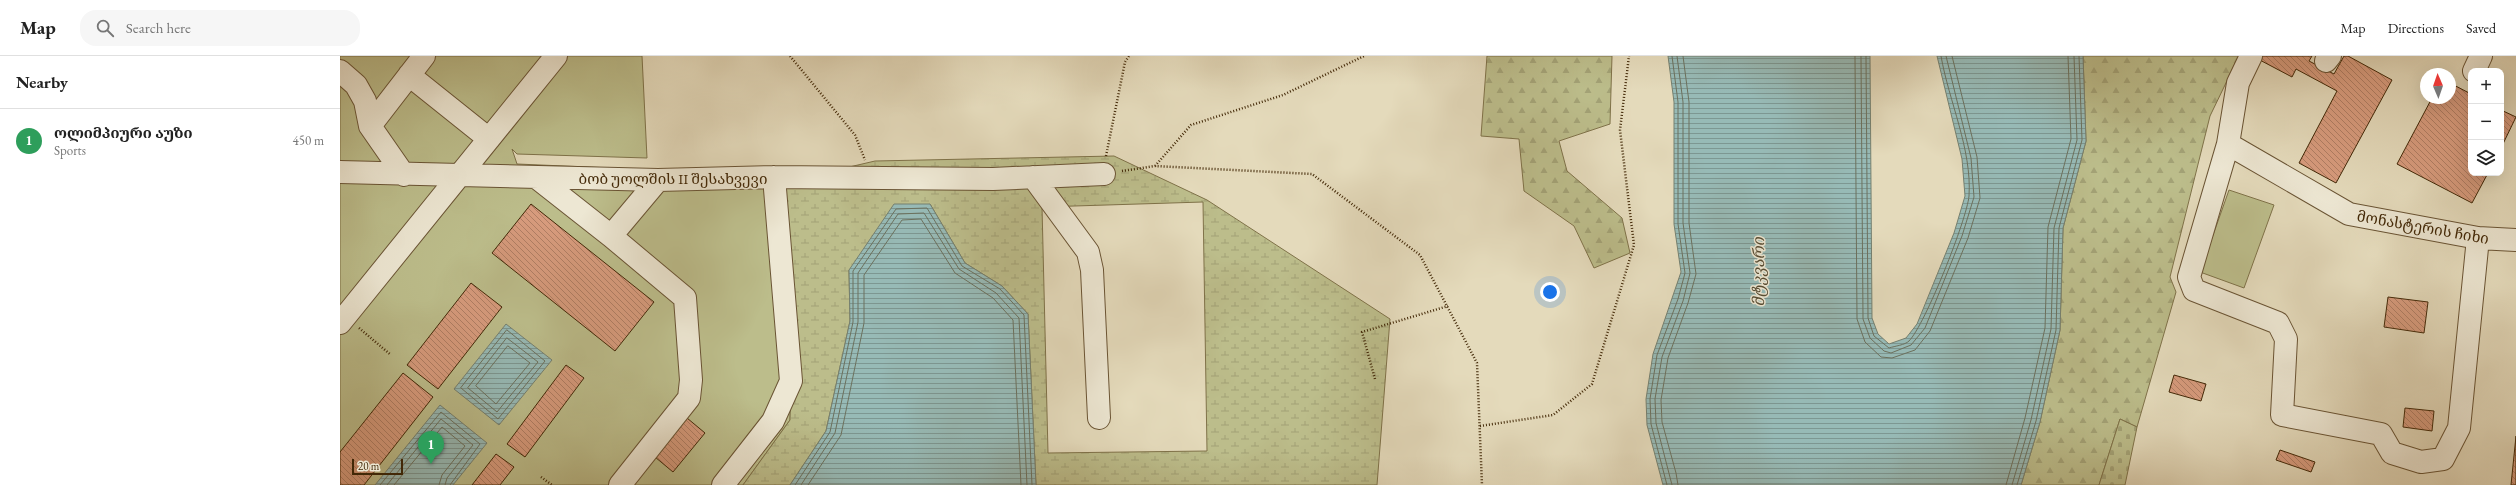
<!DOCTYPE html>
<html lang="en">
<head>
<meta charset="utf-8">
<style>
  body { margin:0; font-family:"EB Garamond","Noto Serif Georgian",serif; background:#f6f6f6; color:#222 }
  .controls { position:absolute; right:12px; top:12px; display:grid; overflow:hidden; border-radius:8px; box-shadow:0 4px 16px #0002 }
  .controls button { width:36px; height:36px; display:grid; place-items:center; padding:0; border:0; border-bottom:1px solid #e0e0e0; background:#fff; color:#222; font:20px sans-serif }
  .compass { position:absolute; left:2080px; top:12px; width:36px; height:36px; border-radius:50%; background:#fff; box-shadow:0 4px 16px #0002; rotate:358deg }
  .scale { position:absolute; left:12px; bottom:10px; width:51px; box-sizing:border-box; padding-left:4px; border:2px solid #422807; border-top:0; font-size:11px; line-height:14px; white-space:nowrap; color:#422807; -webkit-text-stroke:3px #ede7d3; paint-order:stroke }
  .you { position:absolute; left:1210px; top:236px; width:14px; height:14px; margin:-10px; border:3px solid #fff; border-radius:50%; background:#1a73e8; box-shadow:0 0 0 6px #1a73e833 }
  .badge { display:grid; place-items:center; width:26px; height:26px; border-radius:50%; background:#8f2418; color:#fff; font-size:13px; font-weight:700 }
  .pin { position:absolute; translate:-50% -33px; filter:drop-shadow(0 1px 2px #0008) }
  .pin::after { content:''; position:absolute; top:21px; width:14px; height:12px; background:inherit; clip-path:polygon(0 0,100% 0,50% 100%) }
  .list { margin:0; padding:0; list-style:none }
  h2 { display:flex; justify-content:space-between; align-items:center; height:52px; margin:0; padding:0 16px; font-size:17px }
  h2 small { font-size:13px; font-weight:400; color:#767676 }
  .list li { display:grid; grid-template-columns:26px 1fr auto; gap:12px; align-items:center; box-sizing:border-box; height:64px; padding:0 16px; border-top:1px solid #e0e0e0 }
  .list b { display:block; font-size:15px; white-space:nowrap }
  .list p { margin:0; font-size:13px; white-space:nowrap; color:#767676 }
  .list em { font-size:13px; font-style:normal; color:#767676 }
  .icon { flex:none; width:22px; height:22px; fill:none; stroke:currentColor; stroke-width:2; stroke-linecap:round; stroke-linejoin:round }
  .map { position:relative; flex:none; width:2176px; height:429px; overflow:hidden }
  header { display:flex; align-items:center; gap:24px; box-sizing:border-box; height:56px; padding:0 20px; background:#fff; border-bottom:1px solid #e0e0e0 }
  header strong { font-size:19px }
  nav { display:flex; gap:22px; margin-inline-start:auto; font-size:14px }
  .search { width:280px; height:36px; background:#f6f6f6; display:flex; align-items:center; gap:10px; box-sizing:border-box; padding:0 14px; border-radius:16px; color:#767676; font-size:15px }
  main { display:flex }
  aside { flex:1; background:#fff }
  .map>svg:first-child { display:block }
  .grass { fill:#bcbd8b; stroke:#7f7249 }
  .forest { fill:url(#forest-firs); stroke:#7f7249 }
  .wetland { fill:url(#wetland-marsh); stroke:#7f7249; fill-rule:evenodd }
  .cemetery { fill:url(#cemetery-stones); stroke:#7f7249 }
  .water { fill:url(#water-rules); stroke:#758070 }
  .lines { fill:none; stroke-linecap:round; stroke-linejoin:round }
  .shore { stroke:#6c715e; stroke-width:1 }
  .building { fill:url(#building-back-hatch); stroke:#422807 }
  .minor-casing { stroke:#6a5434; stroke-width:24 }
  .path { stroke:#422807; stroke-width:2.5; stroke-dasharray:1 2; stroke-linecap:butt }
  .minor { stroke:#ede7d3; stroke-width:22 }
  .labels { text-anchor:middle; dominant-baseline:central; stroke-width:3; stroke-linejoin:round; paint-order:stroke }
  .street-label { font-size:15px; fill:#422807; stroke:#ede7d3 }
  .water-label { font-size:16px; font-style:italic; fill:#574c33; stroke:#ede7d3 }
</style>
</head>
<body>
<header>
<strong>Map</strong>
<div class="search"><svg class="icon" aria-label="search" viewBox="0 0 24 24"><circle cx="10" cy="10" r="6"/><path d="M15 15l6 6"/></svg>Search here</div>
<nav><a>Map</a><a>Directions</a><a>Saved</a></nav>
</header>
<main>
<aside>
<h2>Nearby<small></small></h2>
<ul class="list">
<li><span class="badge" style="background:#2e9e5b">1</span><div><b>ოლიმპიური აუზი</b><p>Sports</p></div><em>450 m</em></li>
</ul>
</aside>
<div class="map">
<svg width="2176" height="429" viewBox="0 0 2176 429">
  <defs>
    <pattern id="forest-firs" width="22" height="20" patternUnits="userSpaceOnUse"><rect width="22" height="20" fill="#bcbd8b"/><path d="M5 1l3.5 6h-7zM16 11l3.5 6h-7z" fill="#a3a276"/></pattern>
    <pattern id="wetland-marsh" width="20" height="14" patternUnits="userSpaceOnUse"><rect width="20" height="14" fill="#bcbd8b"/><path d="M1 5h8M5 5V1M11 12h8M15 12V8" fill="none" stroke="#a3a276"/></pattern>
    <pattern id="cemetery-stones" width="16" height="16" patternUnits="userSpaceOnUse"><rect width="16" height="16" fill="#bcbd8b"/><path d="M2 7V4a2 2 0 0 1 4 0v3zM10 15v-3a2 2 0 0 1 4 0v3z" fill="#a3a276"/></pattern>
    <pattern id="water-rules" width="6" height="5" patternUnits="userSpaceOnUse"><rect width="6" height="5" fill="#97bab6"/><path d="M0 2.5h6" fill="none" stroke="#7d9792"/></pattern>
    <pattern id="building-back-hatch" width="6" height="6" patternUnits="userSpaceOnUse"><rect width="6" height="6" fill="#d79b7d"/><path d="M-1 5l2 2M0 0l6 6M5-1l2 2" fill="none" stroke="#b07e64"/></pattern>
  </defs>
  <rect width="100%" height="100%" fill="#e4dabb"/>
  <filter id="stains"><feTurbulence type="fractalNoise" baseFrequency=".005" numOctaves="4"/><feColorMatrix values="0 0 0 0 .2 0 0 0 0 .09 0 0 0 0 .02 0 0 0 .5 -.17"/></filter>
  <radialGradient id="worn" r=".72"><stop offset=".6" stop-color="#630" stop-opacity="0"/><stop offset="1" stop-color="#630" stop-opacity=".3"/></radialGradient>
  <path class="grass" d="M 0,0 L 302,0 L 307,102 L 177,98 L 172,93 L 177,108 L 343,115 L 445,126 L 451,325 L 450,364 L 403,429 L 0,429 Z
    M 1889,134 L 1934,149 L 1904,232 L 1860,216 Z"/>
  <path class="forest" d="M 1147,0 L 1272,0 L 1270,68 L 1219,85 L 1227,115 L 1282,162 L 1290,197 L 1254,212 L 1234,170 L 1184,135 L 1179,83 L 1141,80 Z
    M 1743,0 L 1899,0 L 1870,60 L 1830,221 L 1836,236 L 1797,371 L 1780,363 L 1759,429 L 1681,429 L 1700,366 L 1720,274 L 1723,172 L 1746,85 Z"/>
  <path class="wetland" d="M 774,100 L 867,144 L 1050,263 L 1037,429 L 696,429 L 688,258 L 662,230 L 625,207 L 590,148 L 509,214 L 510,265 L 486,375 L 450,429 L 403,429 L 450,364 L 451,325 L 445,126 L 535,105 ZM 863,146 L 867,395 L 708,397 L 702,151 Z"/>
  <path class="cemetery" d="M 1780,363 L 1797,371 L 1785,429 L 1759,429 Z"/>
  <path class="water" d="M 1328,0 L 1530,0 L 1532,262 L 1538,278 L 1549,288 L 1566,282 L 1577,268 L 1614,177 L 1625,140 L 1622,103 L 1597,0 L 1743,0 L 1746,85 L 1723,172 L 1720,274 L 1700,366 L 1681,429 L 1323,429 L 1307,369 L 1306,343 L 1313,298 L 1341,216 L 1334,168 L 1334,46 Z
    M 554,148 L 590,148 L 625,207 L 662,230 L 688,258 L 696,429 L 450,429 L 486,375 L 510,265 L 509,214 Z
    M 166,268 L 212,304 L 159,369 L 114,333 Z
    M 100,349 L 147,387 L 113,429 L 35,429 Z"/>
  <g class="lines">
    <path class="shore" d="M 1515,0 L 1517,263 L 1525,286 L 1541,301 L 1552,302 L 1575,294 L 1590,275 L 1628,182 L 1640,142 L 1637,101 L 1612,0
      M 1521,0 L 1523,263 L 1530,282 L 1544,295 L 1551,297 L 1571,289 L 1585,272 L 1622,180 L 1634,141 L 1631,102 L 1606,0
      M 1526,0 L 1528,262 L 1534,280 L 1549,292 C 1555,290 1565,289 1569,285 C 1585,269 1627,163 1629,140 C 1632,93 1609,46 1601,0
      M 167,274 L 205,305 L 158,363 L 121,332 Z
      M 167,282 L 198,306 L 157,356 L 128,332 Z
      M 168,290 L 190,307 L 156,348 L 136,330 Z
      M 40,429 L 101,356 L 140,388 L 110,429
      M 47,429 L 101,363 L 133,389 L 107,422 L 105,429
      M 54,429 L 102,371 L 125,390 L 102,419 L 99,429
      M 455,429 L 490,376 L 513,266 L 513,215 L 556,153 L 587,152 L 622,210 L 660,233 L 684,259 L 692,429
      M 461,429 L 495,377 L 518,266 L 518,217 L 558,158 L 584,157 L 619,213 L 656,237 L 679,262 L 687,429
      M 468,429 L 501,379 L 524,267 L 524,219 L 562,164 L 581,163 L 615,217 L 653,242 L 673,264 L 681,429
      M 1327,429 L 1311,368 L 1310,343 L 1317,299 L 1338,243 L 1345,217 L 1338,168 L 1338,46 L 1332,0
      M 1332,429 L 1316,367 L 1315,343 L 1322,301 L 1343,245 L 1350,217 L 1343,167 L 1343,46 L 1337,0
      M 1338,429 L 1336,417 L 1322,366 L 1321,344 L 1328,302 L 1348,247 L 1356,218 L 1349,167 L 1349,46 L 1343,0
      M 1666,429 L 1685,362 L 1705,272 L 1708,171 L 1731,83 L 1728,0
      M 1672,429 L 1691,364 L 1711,273 L 1714,172 L 1737,84 L 1734,0
      M 1677,429 L 1696,365 L 1716,274 L 1719,172 L 1742,84 L 1739,0"/>
  </g>
  <path class="building" d="M 1917,0 L 1972,0 L 1969,5 L 1994,18 L 2004,0 L 2008,0 L 2052,24 L 1996,127 L 1959,107 L 1997,35 L 1956,13 L 1952,21 L 1916,2 Z
    M 2110,27 L 2131,38 L 2131,117 L 2148,117 L 2132,147 L 2057,108 L 2092,42 L 2110,42 Z
    M 2161,54 L 2176,61 L 2161,92 Z
    M 191,148 L 314,246 L 275,295 L 152,197 Z
    M 131,227 L 162,251 L 98,333 L 67,309 Z
    M 2048,241 L 2088,246 L 2084,277 L 2044,271 Z
    M 226,309 L 244,322 L 185,401 L 167,388 Z
    M 63,317 L 93,341 L 24,429 L 0,429 L 0,396 Z
    M 1834,319 L 1866,328 L 1861,345 L 1829,336 Z
    M 2065,352 L 2094,355 L 2092,375 L 2063,371 Z
    M 347,362 L 365,377 L 333,416 L 315,401 Z
    M 2176,380 L 2176,429 L 2171,429 Z
    M 1940,394 L 1975,406 L 1971,416 L 1936,404 Z
    M 156,398 L 174,411 L 160,429 L 132,429 Z"/>
  <g class="lines">
    <g class="minor-casing">
      <path id="minor" d="M 1911,0 L 1898,27 L 1888,88 L 1849,221 L 1854,234 L 1938,267 L 1946,283 L 1942,359 L 2041,378 L 2052,397 L 2081,406 L 2103,403 L 2119,372 L 2138,182
        M 1986,5 L 1990,0
        M 0,15 L 16,29 L 25,45 L 30,70 L 64,119
        M 2134,15 L 2141,0
        M 69,19 L 149,83
        M 30,70 L 84,0
        M 1888,88 L 2009,158 L 2138,182 L 2176,184
        M 0,116 L 318,124 L 434,121 L 653,123 L 764,118
        M 196,121 L 271,180
        M 693,121 L 748,196 L 752,214 L 759,362
        M 0,267 L 216,0
        M 280,429 L 349,342 L 351,324 L 345,242 L 271,180 L 318,124
        M 383,429 L 433,365 L 451,325 L 434,121"/>
    </g>
    <path class="path" d="M 450,0 L 515,79 L 525,104
      M 766,100 L 785,6 L 789,0
      M 815,110 L 851,69 L 943,39 L 1024,0
      M 782,115 L 815,110 L 972,118 L 1080,199 L 1137,307 L 1142,429
      M 19,272 L 51,299
      M 1035,323 L 1022,276 L 1108,250
      M 1140,370 L 1213,359 L 1252,328 L 1294,189 L 1280,74 L 1289,0
      M 201,421 L 212,429"/>
    <use href="#minor" class="minor"/>
  </g>
  <g class="labels">
    <g class="street-label">
      <text x="333" y="122">ბობ უოლშის II შესახვევი</text>
      <text transform="translate(2083 171) rotate(10)">მონასტერის ჩიხი</text>
    </g>
    <g class="water-label">
      <text transform="translate(1418 216) rotate(-90)">მტკვარი</text>
    </g>
  </g>
  <rect width="100%" height="100%" filter="url(#stains)"/>
  <rect width="100%" height="100%" fill="url(#worn)"/>
</svg>
<div class="controls">
<button>+</button>
<button>−</button>
<button><svg class="icon" aria-label="layers" viewBox="0 0 24 24"><path d="M12 4l9 5-9 5-9-5zM3 14l9 5 9-5"/></svg></button>
</div>
<svg class="compass" viewBox="-18 -18 36 36"><path d="M0-13l5 13h-10z" fill="#e53935"/><path d="M0 13l5-13h-10z" fill="#767676"/></svg>
<div class="scale">20 m</div>
<div class="you"></div>
<div class="pin badge" style="left:91px;top:408px;background:#2e9e5b">1</div>
</div>
</main>
</body>
</html>
